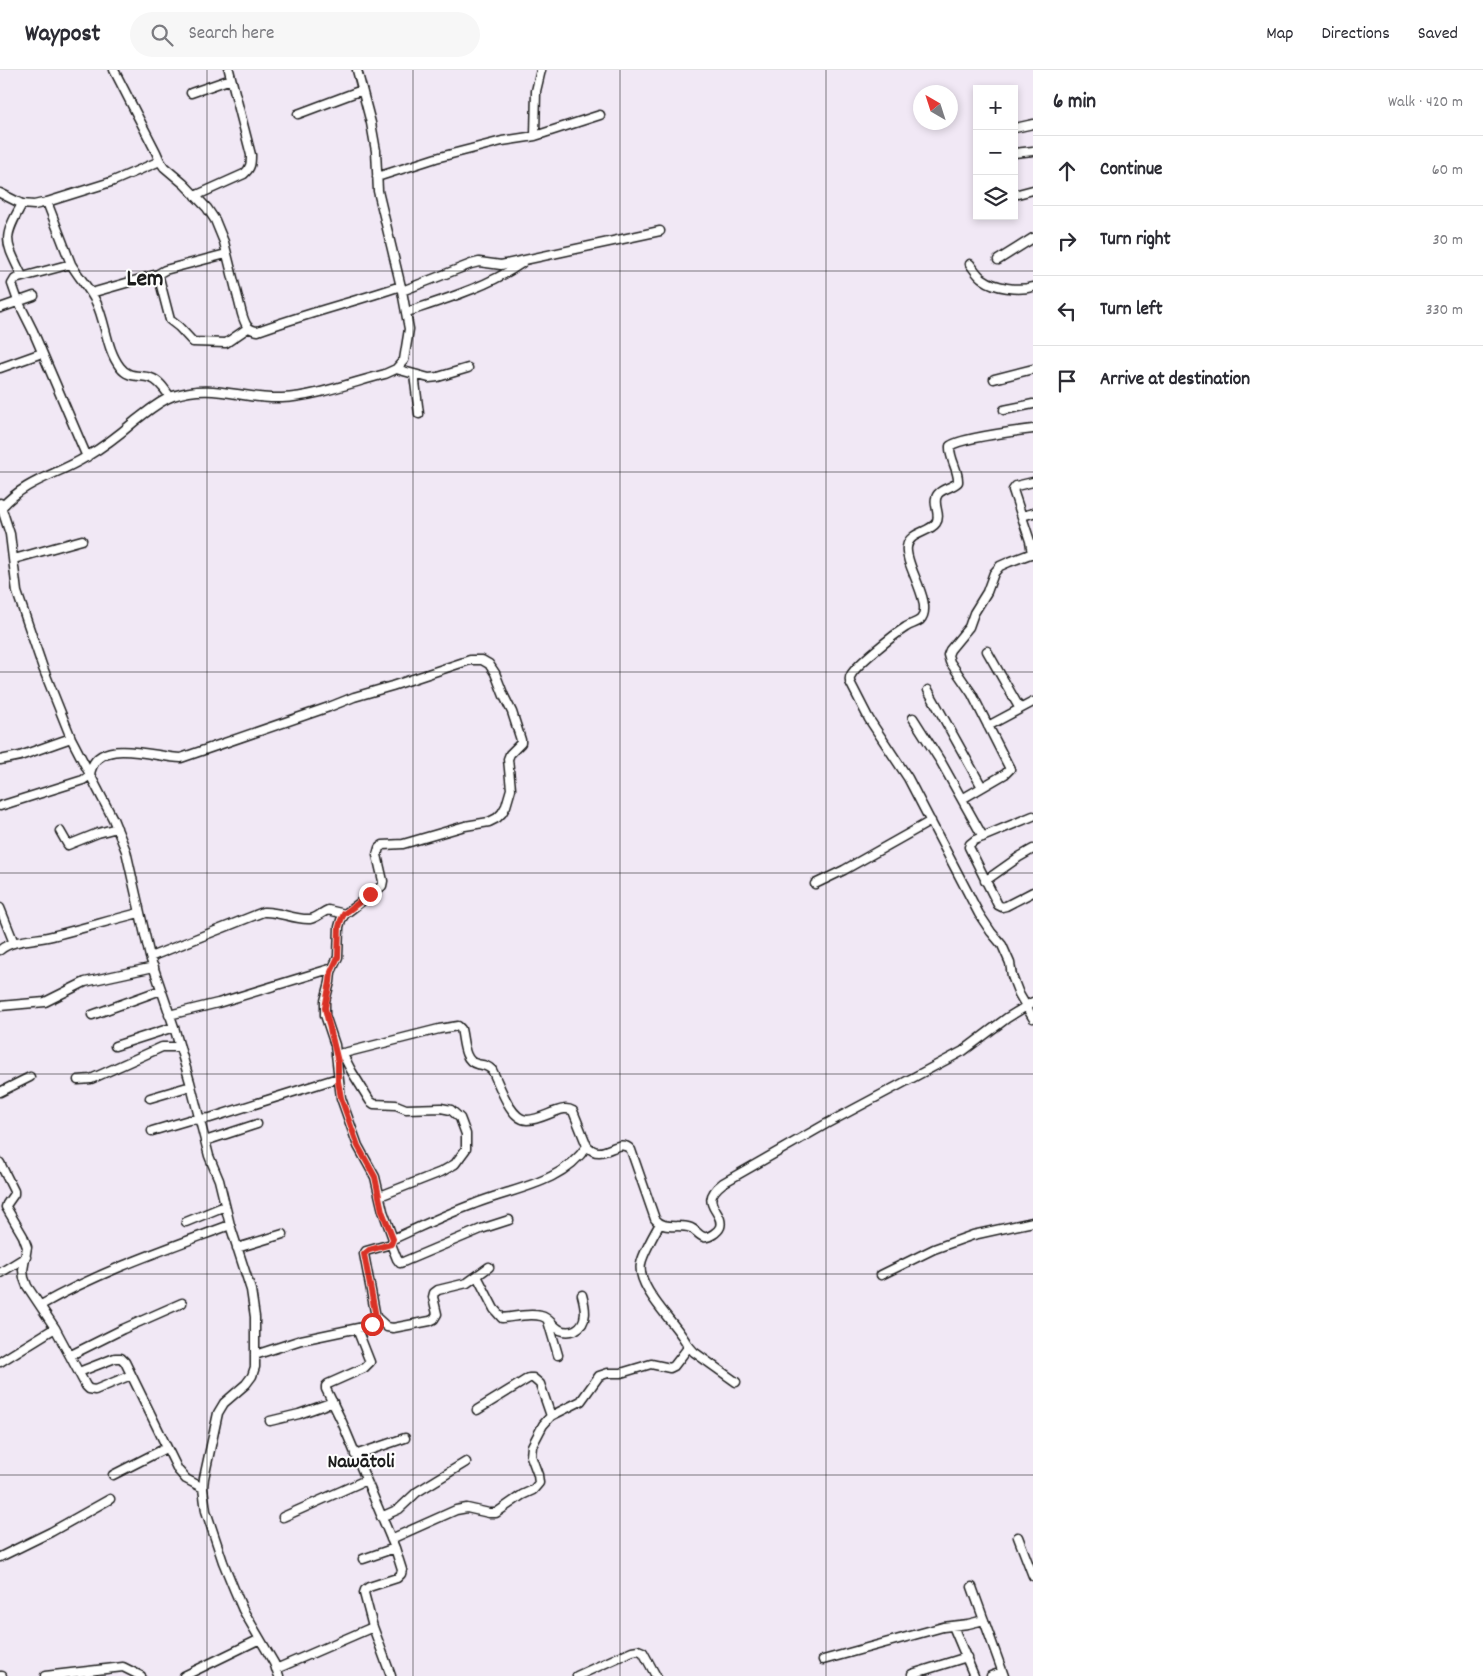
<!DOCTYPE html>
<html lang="en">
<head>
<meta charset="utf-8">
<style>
  body { margin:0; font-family:Dekko,sans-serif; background:#f7f7f7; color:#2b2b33 }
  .controls { position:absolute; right:15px; top:15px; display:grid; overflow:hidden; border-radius:0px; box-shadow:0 2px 8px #0003 }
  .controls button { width:45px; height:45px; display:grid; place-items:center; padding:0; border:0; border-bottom:1px solid #e1e1e2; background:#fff; color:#2b2b33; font:25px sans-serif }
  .compass { position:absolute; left:913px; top:15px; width:45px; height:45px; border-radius:50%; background:#fff; box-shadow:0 2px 8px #0003; rotate:321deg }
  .stop { position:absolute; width:15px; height:15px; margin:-11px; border:4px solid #d93025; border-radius:50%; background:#fff }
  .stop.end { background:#d93025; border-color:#fff; box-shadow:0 1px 5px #0008 }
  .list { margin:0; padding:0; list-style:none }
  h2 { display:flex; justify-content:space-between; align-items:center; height:65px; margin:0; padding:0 20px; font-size:21px }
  h2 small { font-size:16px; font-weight:400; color:#7c7c81 }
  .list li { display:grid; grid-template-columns:32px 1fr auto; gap:15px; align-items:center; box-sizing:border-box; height:70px; padding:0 20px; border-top:1px solid #e1e1e2 }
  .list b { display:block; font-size:19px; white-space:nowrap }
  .list em { font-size:16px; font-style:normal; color:#7c7c81 }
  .icon { flex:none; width:28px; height:28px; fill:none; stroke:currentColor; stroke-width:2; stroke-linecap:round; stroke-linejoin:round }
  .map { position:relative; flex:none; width:1033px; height:1606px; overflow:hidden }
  header { display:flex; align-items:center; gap:30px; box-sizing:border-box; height:70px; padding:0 25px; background:#fff; border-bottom:1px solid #e1e1e2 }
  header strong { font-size:24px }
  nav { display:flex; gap:28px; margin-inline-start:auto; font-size:18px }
  .search { width:350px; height:45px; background:#f7f7f7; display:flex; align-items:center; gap:12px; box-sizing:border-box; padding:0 18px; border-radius:28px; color:#7c7c81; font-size:19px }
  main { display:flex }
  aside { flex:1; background:#fff }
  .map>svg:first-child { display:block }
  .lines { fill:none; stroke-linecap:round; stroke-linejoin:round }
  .street-casing { stroke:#1c1c1c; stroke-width:11 }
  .street { stroke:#fff; stroke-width:8 }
  .route { stroke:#d93025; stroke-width:6 }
  .grid { fill:none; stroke:#1c1c1c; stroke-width:1; stroke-opacity:0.55 }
  .labels { text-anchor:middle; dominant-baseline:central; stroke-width:4; stroke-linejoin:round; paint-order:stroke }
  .neighbourhood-label { font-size:20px; font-weight:bold; fill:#1c1c1c; stroke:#fff }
  .district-label { font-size:24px; font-weight:bold; fill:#1c1c1c; stroke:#fff }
</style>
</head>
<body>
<header>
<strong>Waypost</strong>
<div class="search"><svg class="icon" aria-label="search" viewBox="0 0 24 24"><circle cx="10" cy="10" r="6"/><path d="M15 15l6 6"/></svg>Search here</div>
<nav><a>Map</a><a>Directions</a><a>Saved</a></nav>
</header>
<main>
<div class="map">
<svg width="1033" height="1606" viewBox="0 0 1033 1606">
  <rect width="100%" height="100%" fill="#f1e8f5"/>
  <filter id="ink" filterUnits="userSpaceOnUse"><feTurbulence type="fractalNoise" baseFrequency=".02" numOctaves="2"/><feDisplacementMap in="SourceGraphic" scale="10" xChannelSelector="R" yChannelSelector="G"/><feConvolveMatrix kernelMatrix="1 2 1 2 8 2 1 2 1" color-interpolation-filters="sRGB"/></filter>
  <g filter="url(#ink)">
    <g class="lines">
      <g class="street-casing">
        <path id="street" d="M 114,0 L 156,82 L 160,91
          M 191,23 L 231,9
          M 298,44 L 362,20
          M 1015,58 L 1033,54
          M 535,66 L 536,21 L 541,0
          M 1014,83 L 1033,81
          M 377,107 L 436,88 L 502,71 L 535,66 L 600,45
          M 0,123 L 22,134 L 34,135 L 47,132 L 111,112 L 160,91 L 164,97 L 184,114 L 207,138 L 215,150 L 224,172 L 242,244 C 245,254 247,260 258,261 C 305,244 353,232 401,216
          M 1014,125 L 1033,120
          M 195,126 L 244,104 C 251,98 251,93 251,85 L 229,0
          M 47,132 L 71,194
          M 998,190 L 1033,168
          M 970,194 C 974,199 977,205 983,209 C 995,218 1018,221 1033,217
          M 158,204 L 170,250 L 179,257 L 193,272 L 226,273 L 248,258
          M 22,206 C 5,170 2,170 22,134
          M 402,221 L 471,194 L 479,192 L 501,195 L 660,161
          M 91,223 L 158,204 L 165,200 L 226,184
          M 0,238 L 34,226
          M 407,242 C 446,229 487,217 522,193
          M 0,298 L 42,283
          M 396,299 L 429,308 L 438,307 L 468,298
          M 414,304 L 419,344
          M 994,309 L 1033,299
          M 1004,340 L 1033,334
          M 1033,359 C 1017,361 961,368 950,376 C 949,389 959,400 958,412 C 952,418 943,418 938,424 C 931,433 942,444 936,453 C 929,463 909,462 907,477 C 904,495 935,535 920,550 C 916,553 911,554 906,557 C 895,564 857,594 851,605 C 849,608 850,609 850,612 L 869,649 L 908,708 L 979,844 L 991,862 L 1002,875 L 1010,893 L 1012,906 L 1019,924 L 1033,948
          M 87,387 L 33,261 L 18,231 L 12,214 L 15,209 L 71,194 C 79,208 90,219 96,232 C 106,252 106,279 120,297 C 129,309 139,304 151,308 C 160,311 165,320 170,327
          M 0,433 L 10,464 L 17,522 L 43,598 L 71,668 L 113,749 L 126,781 L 150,887 L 174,957 L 190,1012 L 209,1086 L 219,1110 L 230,1155 L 251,1220 L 255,1247 L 255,1297 L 252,1306 L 246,1314 L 224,1333 L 218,1343 L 204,1408 L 203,1418 L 206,1441 L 223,1492 L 234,1519 L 243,1540 L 274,1593 L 279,1606
          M 2,437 C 26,410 57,405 86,387 C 103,377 120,364 135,351 C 147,342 159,331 173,326 C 213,312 242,330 282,328 C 313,327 354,312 385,304 L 396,299 L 404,290 L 409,259 L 402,221 L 378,121 L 376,81 L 371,53 L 357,0
          M 1022,446 L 1033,443
          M 1032,484 L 1030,471 L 1013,420 L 1016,416 L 1033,412
          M 14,489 L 82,470
          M 987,581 L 1020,639
          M 928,620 L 982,717
          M 913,648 L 941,692 L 983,767
          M 988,656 L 1033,632
          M 0,690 L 20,686 L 71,668
          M 962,729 L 1005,704 L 1010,699 L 972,624 L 950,592 L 948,585 L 950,580 L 969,557 L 974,543 L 987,522 L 994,503 L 1000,496 L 1009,492 L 1033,483
          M 0,736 L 83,710 L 90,705 C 95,664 156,688 181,688 L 329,637 L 354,627 L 392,616 L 470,590 L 482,590 L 489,594 L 495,603 L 504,626 L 512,642 L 521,670 L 521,673 L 510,684 L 508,689 L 511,719 L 506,736 L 502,743 L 497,748 L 489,752 L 465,756 L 403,774 L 383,775 L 379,778 L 377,785 L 383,811 L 382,816 L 345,844 L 341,850 L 339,857 L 338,887 L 331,902 L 330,912 L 325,931 L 325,945 L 335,975 L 341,1028 L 358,1076 L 375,1107 L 383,1141 L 393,1169 L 391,1174 L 366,1181 L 364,1184 L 376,1247 L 372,1254 L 368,1256 L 301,1270 L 255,1285
          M 1033,746 L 975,770 L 970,774 L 969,777 L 998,835 L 1002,837 L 1006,836 L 1033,822
          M 60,761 L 68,775 L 98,763 L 117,758
          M 985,811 L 1019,787 L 1033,779
          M 815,814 L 844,800 L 931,751
          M 0,838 L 14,873
          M 0,880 C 12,869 40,870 56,865 C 84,858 111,850 139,843
          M 150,887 L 263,842 C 279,841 294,850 310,849 C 317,848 322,842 328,840 L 345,844
          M 0,936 L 45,932 L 85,912 L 154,897
          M 92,945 L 161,920
          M 169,945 L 218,933 L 333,898
          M 115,976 L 174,957
          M 342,983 L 352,1002 L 370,1031 L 374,1034 L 396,1035 L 406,1039 L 441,1038 L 451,1040 L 460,1048 L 466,1064 L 466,1079 L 455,1094 L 441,1102 L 380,1126
          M 336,985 L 439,959 L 458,956 L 461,959 C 464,970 463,991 477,994 C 483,995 487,995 492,1000 C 499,1013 510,1050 527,1050 C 536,1050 546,1045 554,1042 C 560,1040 566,1037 573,1041 L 587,1076 C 603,1094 618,1065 631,1080 L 655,1149 C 665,1161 678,1153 691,1158 C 696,1160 699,1166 704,1167 C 709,1168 718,1162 720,1157 C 725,1141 696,1134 723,1113 L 826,1054 L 963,981 L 1007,948 L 1033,932
          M 78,1010 L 91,1009 L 162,977 L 180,977
          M 0,1022 L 30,1007
          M 150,1028 L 191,1016
          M 152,1061 L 189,1050 L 210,1048 L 338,1008
          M 205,1071 L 257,1054
          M 0,1093 L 14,1121 L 14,1124 L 7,1134 L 6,1137 L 23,1166 L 27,1177 L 23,1200 L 24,1208 L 27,1216 L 55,1258 L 86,1316 L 89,1319 L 95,1320 L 131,1305
          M 186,1152 L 225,1136
          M 393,1169 C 420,1157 446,1144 474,1134 C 513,1118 562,1114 587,1076
          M 391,1174 L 397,1189 L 400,1193 L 403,1192 L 481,1159 L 509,1150
          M 237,1178 L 283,1164
          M 0,1203 L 26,1187
          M 881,1205 L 934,1179 L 973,1165 L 1033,1152
          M 477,1206 L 494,1239 L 502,1248 C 514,1247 529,1243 541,1246 C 550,1248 552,1256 560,1260 C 565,1262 570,1262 575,1260 C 589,1253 585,1236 582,1225
          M 41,1235 C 101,1201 166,1179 230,1155
          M 376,1247 L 387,1257 L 393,1258 L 430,1251 L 434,1249 L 437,1244 L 433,1227 L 434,1223 L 438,1220 L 467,1213 L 489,1197
          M 548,1251 L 558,1285
          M 357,1259 L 370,1292 L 364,1298 L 328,1314 L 326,1316 L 326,1319 L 342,1352 L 395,1478 L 402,1500 L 401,1504 L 397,1508 L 369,1517 L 365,1520 L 364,1523 L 373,1557 L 391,1606
          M 687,1274 L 694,1282 L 736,1312
          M 71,1285 L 123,1259 L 182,1233
          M 0,1292 L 55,1258
          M 79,1302 L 115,1288 L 121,1288 L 125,1292 L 178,1400 L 186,1409 L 203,1418
          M 477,1340 L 529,1308 L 533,1308 L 540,1314 L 551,1346
          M 270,1351 L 299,1344 L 333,1332
          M 355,1385 L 405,1368
          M 113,1405 L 166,1378
          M 283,1447 L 366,1410
          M 381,1447 L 399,1439 L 417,1422 L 466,1392
          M 1018,1467 L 1033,1506
          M 391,1469 L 456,1440 L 467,1438 L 489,1443 L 496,1443 L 522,1425 L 533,1420 L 539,1413 L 538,1405 L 531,1386 L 532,1376 L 543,1355 L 551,1346 L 581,1331 L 599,1306 L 608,1303 L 621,1303 L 651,1294 L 670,1298 L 674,1296 L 681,1287 L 687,1279 L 687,1274 C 677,1254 636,1218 641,1194 C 642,1186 655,1162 660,1154
          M 0,1487 L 51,1462 L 110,1429
          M 363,1489 L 395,1478
          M 972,1517 L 1004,1606
          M 953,1556 L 974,1606
          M 823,1590 L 943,1557 L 968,1554 L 984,1550
          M 276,1599 L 373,1557
          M 912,1604 L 967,1587
          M 0,1606 L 2,1606
          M 45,1606 L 123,1597 L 141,1606
          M 184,1606 L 260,1569
          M 577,1606 L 632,1581 L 638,1580 L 643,1582 L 656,1606
          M 991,1606 L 1002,1602"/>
      </g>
      <use href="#street" class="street"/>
    </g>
  </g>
  <g class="lines" filter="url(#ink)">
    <path class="route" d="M 370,824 L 344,844 L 341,850 L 339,857 L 338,887 L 331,902 L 330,912 L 325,938 L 338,992 L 338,1011 L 341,1028 L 358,1076 L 375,1107 L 382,1141 L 393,1169 L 391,1174 L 369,1180 L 364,1184 L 376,1247 L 372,1254"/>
  </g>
  <path class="grid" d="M 207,0 L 207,1606M 413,0 L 413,1606M 620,0 L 620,1606M 826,0 L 826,1606M 0,201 L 1033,201M 0,402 L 1033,402M 0,602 L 1033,602M 0,803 L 1033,803M 0,1004 L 1033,1004M 0,1204 L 1033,1204M 0,1405 L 1033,1405"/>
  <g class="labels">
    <g class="neighbourhood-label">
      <text x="361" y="1393">Nawātoli</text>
    </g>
    <g class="district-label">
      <text x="145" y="210">Lem</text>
    </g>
  </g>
</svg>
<div class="controls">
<button>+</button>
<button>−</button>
<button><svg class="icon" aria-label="layers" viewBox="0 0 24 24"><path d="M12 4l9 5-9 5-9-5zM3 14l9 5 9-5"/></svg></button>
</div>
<svg class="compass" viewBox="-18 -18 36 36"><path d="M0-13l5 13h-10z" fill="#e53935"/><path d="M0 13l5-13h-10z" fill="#7c7c81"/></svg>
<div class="stop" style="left:372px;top:1254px"></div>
<div class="stop end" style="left:370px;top:824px"></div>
</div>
<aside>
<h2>6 min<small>Walk · 420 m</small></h2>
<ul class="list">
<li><svg class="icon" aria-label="ahead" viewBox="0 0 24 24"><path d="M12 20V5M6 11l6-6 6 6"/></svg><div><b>Continue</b></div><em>60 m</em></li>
<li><svg class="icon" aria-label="right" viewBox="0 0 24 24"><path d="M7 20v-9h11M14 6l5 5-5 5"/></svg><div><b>Turn right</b></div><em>30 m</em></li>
<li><svg class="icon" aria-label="left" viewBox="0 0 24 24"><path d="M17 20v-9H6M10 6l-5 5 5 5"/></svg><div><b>Turn left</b></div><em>330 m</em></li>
<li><svg class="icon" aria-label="arrive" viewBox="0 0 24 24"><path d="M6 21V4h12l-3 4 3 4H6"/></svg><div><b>Arrive at destination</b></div></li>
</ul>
</aside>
</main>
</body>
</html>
